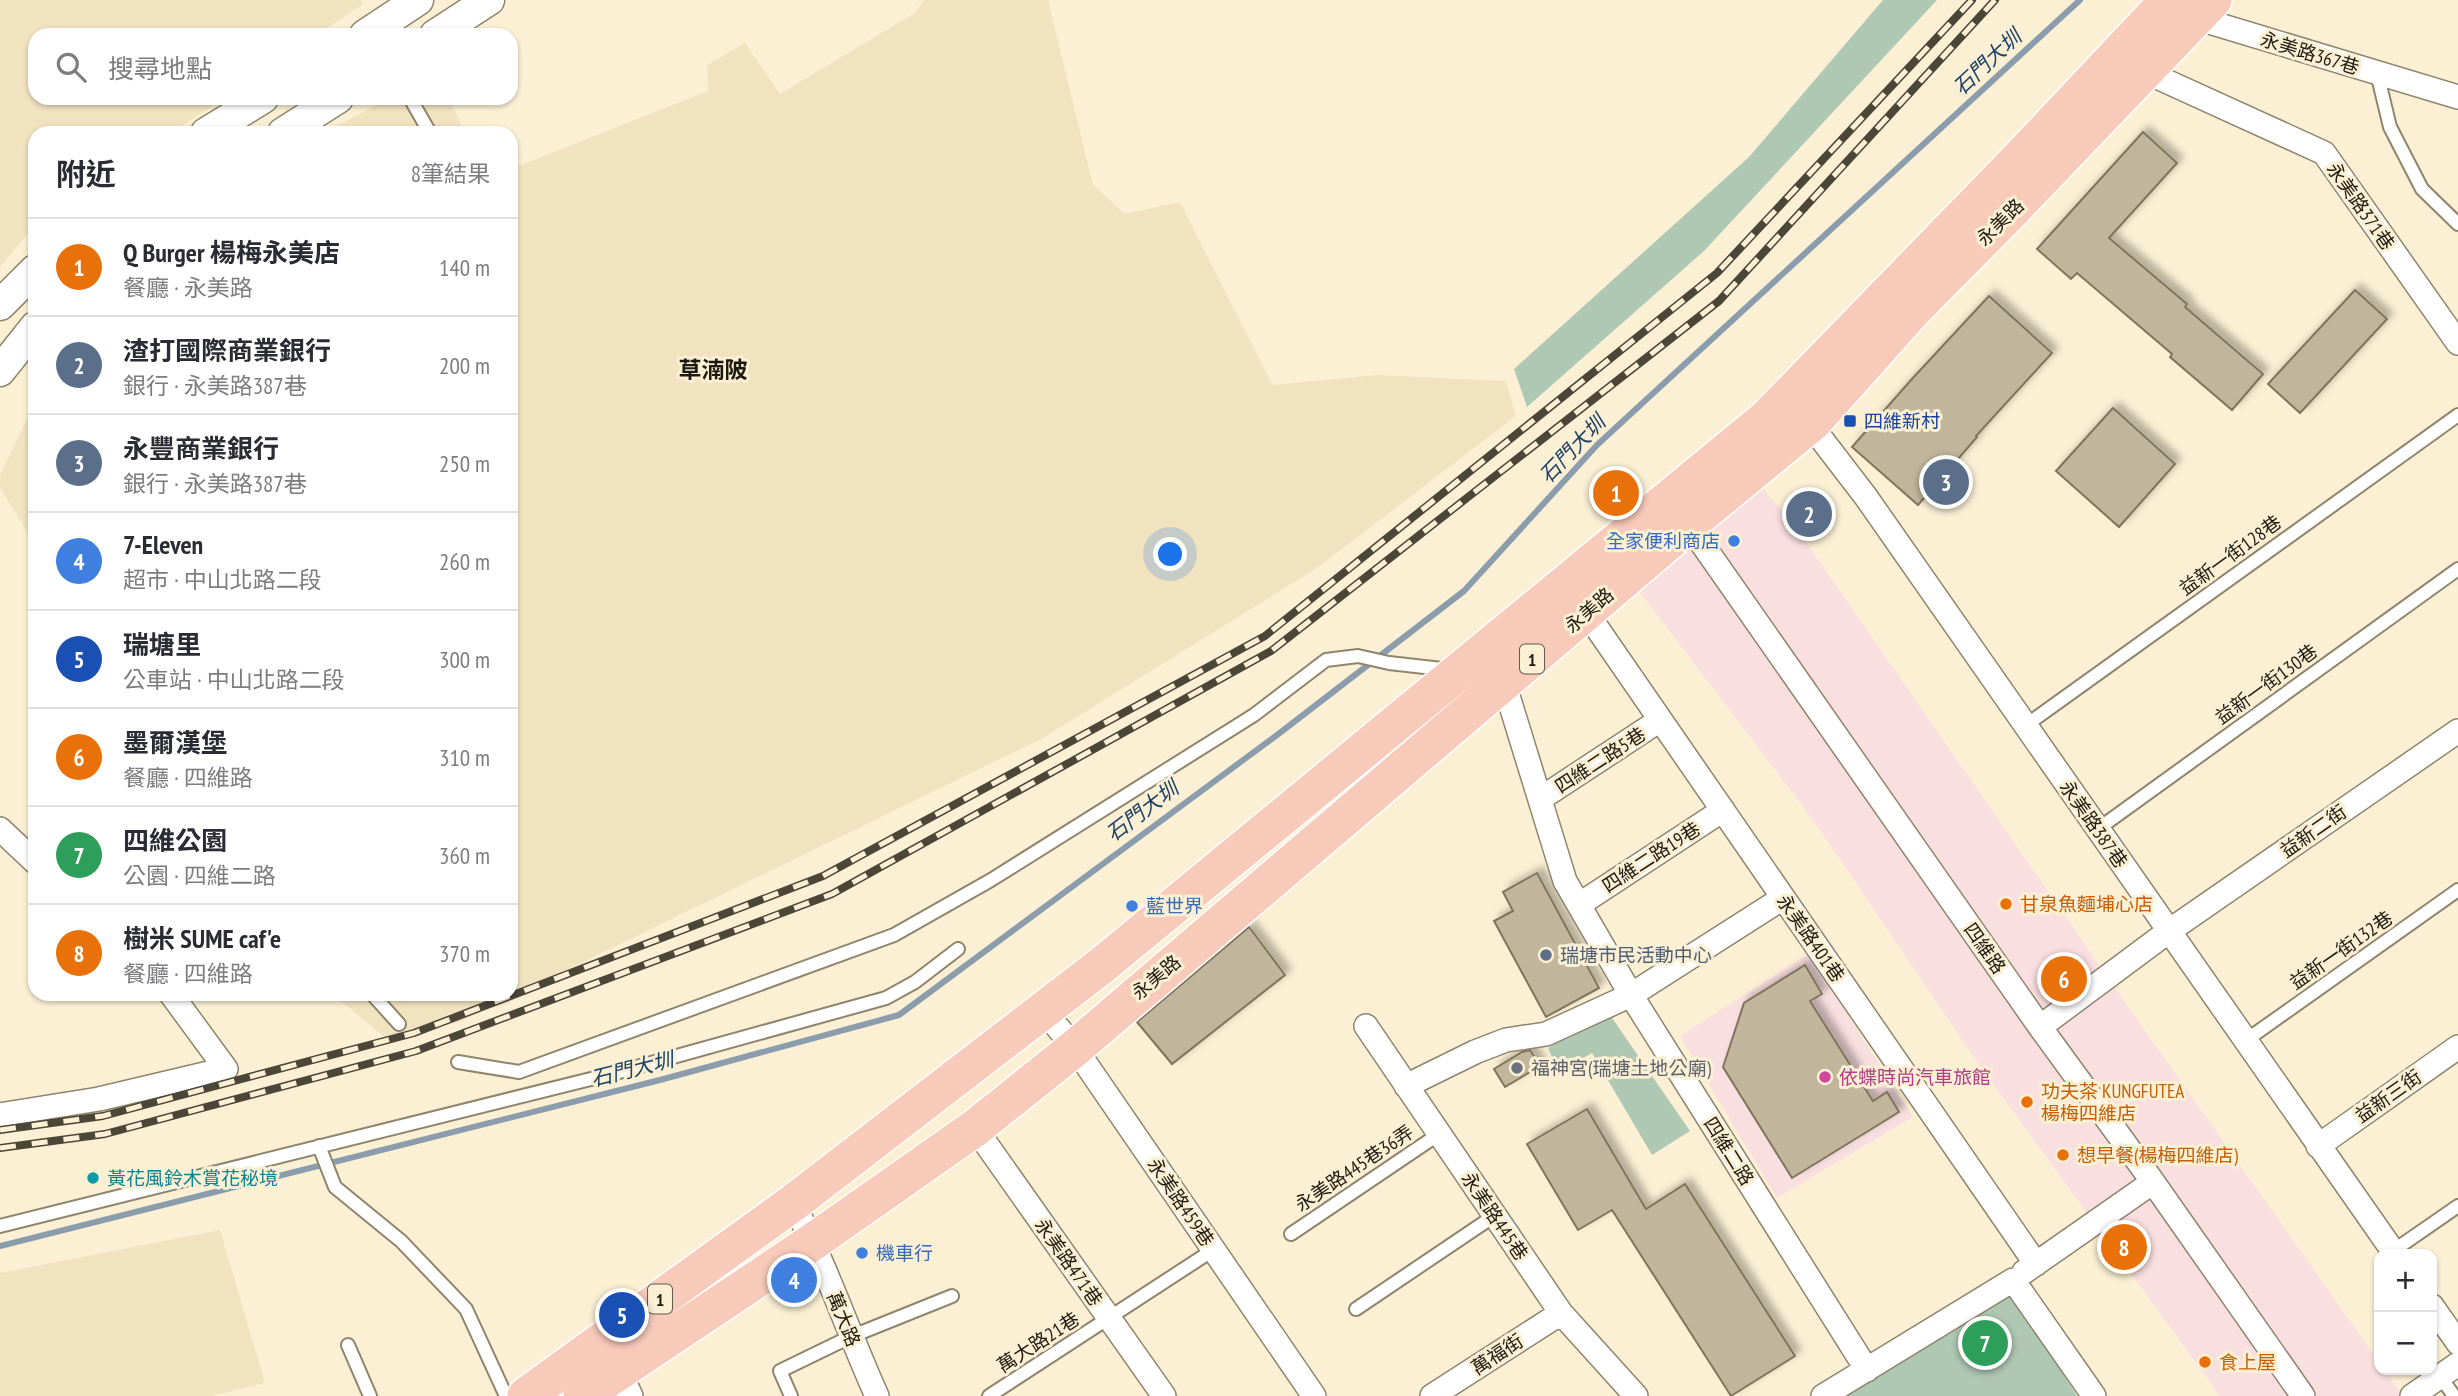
<!DOCTYPE html>
<html lang="zh-TW">
<head>
<meta charset="utf-8">
<style>
  body { margin:0; font-family:"PT Sans Narrow","Noto Sans TC",sans-serif; background:#f2f2f3; color:#2b2b33 }
  .controls { position:absolute; right:21px; bottom:21px; display:grid; overflow:hidden; border-radius:14px; box-shadow:0 2px 5px #0004 }
  .controls button { width:63px; height:63px; display:grid; place-items:center; padding:0; border:0; border-bottom:2px solid #e1e1e2; background:#fff; color:#2b2b33; font:35px sans-serif }
  .you { position:absolute; left:1171px; top:555px; width:24px; height:24px; margin:-18px; border:5px solid #fff; border-radius:50%; background:#1a73e8; box-shadow:0 0 0 10px #1a73e833 }
  .badge { display:grid; place-items:center; width:46px; height:46px; border-radius:50%; background:#176094; color:#fff; font-size:23px; font-weight:700 }
  .pin { position:absolute; translate:-50% -50%; border:4px solid #fff; box-shadow:0 2px 7px #0006 }
  .list { margin:0; padding:0; list-style:none }
  h2 { display:flex; justify-content:space-between; align-items:center; height:91px; margin:0; padding:0 28px; font-size:30px }
  h2 small { font-size:23px; font-weight:400; color:#7c7c81 }
  .list li { display:grid; grid-template-columns:46px 1fr auto; gap:21px; align-items:center; box-sizing:border-box; height:98px; padding:0 28px; border-top:2px solid #e1e1e2 }
  .list b { display:block; font-size:26px; white-space:nowrap }
  .list p { margin:0; font-size:23px; white-space:nowrap; color:#7c7c81 }
  .list em { font-size:23px; font-style:normal; color:#7c7c81 }
  .icon { flex:none; width:38px; height:38px; fill:none; stroke:currentColor; stroke-width:2; stroke-linecap:round; stroke-linejoin:round }
  .map { position:relative; flex:none; width:2458px; height:1396px; overflow:hidden }
  .search { position:absolute; background:#fff; box-shadow:0 2px 5px #0004; left:28px; top:28px; width:490px; height:77px; display:flex; align-items:center; gap:18px; box-sizing:border-box; padding:0 24px; border-radius:21px; color:#7c7c81; font-size:26px }
  .panel { position:absolute; background:#fff; box-shadow:0 2px 5px #0004; left:28px; top:126px; width:490px; height:875px; border-radius:21px }
  .map>svg:first-child { display:block }
  .commercial { fill:#fadfe0 }
  .built { fill:#f1e3c0 }
  .green { fill:#afc8b3 }
  .lines { fill:none; stroke-linecap:round; stroke-linejoin:round }
  .stream { stroke:#8b9cac; stroke-width:6 }
  .building { fill:#c1b69c; stroke:#7f755c; stroke-width:2; filter:url(#shadow) }
  .service-casing { stroke:#8f856c; stroke-width:16 }
  .minor-casing { stroke:#8f856c; stroke-width:26 }
  .tertiary-casing { stroke:#8f856c; stroke-width:33 }
  .primary-casing { stroke:#fff; stroke-width:40 }
  .service { stroke:#fff; stroke-width:12 }
  .minor { stroke:#fff; stroke-width:23 }
  .tertiary { stroke:#fff; stroke-width:30 }
  .primary { stroke:#f8caba; stroke-width:37 }
  .rail-casing { stroke:#4b4638; stroke-width:8 }
  .rail { stroke:#fbf0d4; stroke-width:5; stroke-dasharray:16; stroke-linecap:butt }
  .transit-dot { fill:#1a4fb4; stroke:#fbf0d4; stroke-width:2.5 }
  .shop-dot { fill:#3f7fe0; stroke:#fbf0d4; stroke-width:2.5 }
  .food-dot { fill:#e8710a; stroke:#fbf0d4; stroke-width:2.5 }
  .service-dot { fill:#5c6f8a; stroke:#fbf0d4; stroke-width:2.5 }
  .worship-dot { fill:#6b7280; stroke:#fbf0d4; stroke-width:2.5 }
  .hotel-dot { fill:#d1479c; stroke:#fbf0d4; stroke-width:2.5 }
  .culture-dot { fill:#0f9aa8; stroke:#fbf0d4; stroke-width:2.5 }
  .labels { text-anchor:middle; dominant-baseline:central; stroke-width:6; stroke-linejoin:round; paint-order:stroke }
  .shield { fill:#fbf0d4; stroke:#605a4b; stroke-width:2 }
  .shield-label { font-size:18px; font-weight:bold; fill:#1e1a10 }
  .street-label { font-size:19px; fill:#1e1a10; stroke:#fbf0d4 }
  .transit-label { font-size:19px; fill:#164399; stroke:#fbf0d4; text-anchor:start }
  .shop-label { font-size:19px; fill:#366cbe; stroke:#fbf0d4; text-anchor:start }
  .food-label { font-size:19px; fill:#c56008; stroke:#fbf0d4; text-anchor:start }
  .service-label { font-size:19px; fill:#4e5e75; stroke:#fbf0d4; text-anchor:start }
  .worship-label { font-size:19px; fill:#5b616d; stroke:#fbf0d4; text-anchor:start }
  .hotel-label { font-size:19px; fill:#b23c85; stroke:#fbf0d4; text-anchor:start }
  .culture-label { font-size:19px; fill:#0d838f; stroke:#fbf0d4; text-anchor:start }
  .water-label { font-size:21px; font-style:italic; fill:#1d4166; stroke:#fbf0d4 }
  .quarter-label { font-size:23px; font-weight:bold; fill:#1e1a10; stroke:#fbf0d4 }
</style>
</head>
<body>
<div class="map">
<svg width="2458" height="1396" viewBox="0 0 2458 1396">
  <defs>
    <filter id="shadow"><feDropShadow dx="6" dy="-6" stdDeviation="3.5" flood-color="#0004"/></filter>
  </defs>
  <rect width="100%" height="100%" fill="#fbf0d4"/>
  <path class="commercial" d="M 1758,483 L 1792,522 L 2120,995 L 2379,1362 L 2379,1370 L 2385,1370 L 2403,1396 L 2220,1396 L 1980,1066 L 1811,817 L 1639,591 Z
    M 1808,954 L 1913,1117 L 1777,1198 L 1680,1036 Z"/>
  <path class="built" d="M 0,0 L 361,0 L 363,4 L 317,35 L 35,35 L 35,98 L 223,98 L 172,133 L 35,133 L 35,225 L 0,267 Z
    M 924,0 L 1048,0 L 1093,185 L 1125,214 L 1180,202 L 1272,385 L 1377,375 L 1506,381 L 1516,416 L 1317,568 L 1043,738 L 460,1022 L 386,1038 L 332,994 L 511,994 L 511,169 L 708,91 L 707,65 L 745,43 L 780,94 L 915,13 Z
    M 389,98 L 449,98 L 465,133 L 324,133 Z
    M 35,403 L 35,544 L 0,488 L 0,475 Z
    M 220,1230 L 265,1383 L 211,1396 L 0,1396 L 0,1273 Z"/>
  <path class="green" d="M 1883,0 L 1937,0 L 1704,251 L 1527,407 L 1514,369 L 1749,157 Z
    M 1608,1012 L 1690,1131 L 1652,1155 L 1592,1053 L 1559,1072 L 1548,1048 Z
    M 2011,1290 L 2077,1396 L 1840,1396 Z"/>
  <g class="lines">
    <path class="stream" d="M 0,1246 L 660,1080 L 899,1015 L 1281,732 L 1464,591 L 1597,445 L 2080,0"/>
  </g>
  <path class="building" d="M 2143,132 L 2177,163 L 2109,238 L 2187,304 L 2185,307 L 2263,374 L 2232,410 L 2170,357 L 2172,354 L 2077,273 L 2071,279 L 2037,249 Z
    M 2355,290 L 2387,319 L 2300,413 L 2268,384 Z
    M 1989,296 L 2052,353 L 1976,436 L 1977,437 L 1918,505 L 1852,447 L 1911,380 Z
    M 2113,408 L 2175,464 L 2119,527 L 2056,471 Z
    M 1537,873 L 1599,988 L 1546,1017 L 1494,921 L 1513,911 L 1503,892 Z
    M 1249,927 L 1285,975 L 1172,1064 L 1137,1022 Z
    M 1805,965 L 1822,994 L 1810,1001 L 1873,1101 L 1887,1092 L 1899,1112 L 1792,1178 L 1723,1067 L 1744,1003 Z
    M 1530,1050 L 1540,1066 L 1505,1087 L 1494,1069 L 1522,1052 Z
    M 1587,1109 L 1646,1209 L 1685,1184 L 1795,1356 L 1731,1396 L 1612,1210 L 1578,1230 L 1527,1144 Z"/>
  <g class="lines">
    <g class="service-casing">
      <path id="service" d="M 2377,73 L 2390,127 L 2422,189 L 2458,224
        M 410,98 L 430,133
        M 2025,726 L 2458,415
        M 2098,829 L 2458,569
        M 372,994 L 399,1024
        M 2245,1041 L 2458,890
        M 458,1062 L 519,1072 L 894,935 L 991,880 L 1254,715 L 1326,660 L 1358,656 L 1389,663 L 1451,670
        M 319,1146 L 335,1187 L 401,1241 L 466,1309 L 506,1396
        M 0,1226 L 619,1072 L 886,998 L 915,982 L 958,949
        M 1291,1234 L 1439,1134
        M 2393,1251 L 2458,1206
        M 1356,1309 L 1494,1216
        M 348,1345 L 370,1396
        M 2440,1376 L 2454,1396
        M 791,1396 L 780,1371 L 850,1337 L 952,1296
        M 989,1396 L 1213,1250"/>
    </g>
    <g class="minor-casing">
      <path id="minor" d="M 2186,15 L 2458,97
        M 2135,65 L 2146,72 L 2324,153 L 2458,343
        M 1810,424 L 1866,497 L 2395,1254
        M 1680,516 L 1689,525 L 2040,1027 L 2153,1182 L 2303,1396
        M 1586,612 L 2036,1264
        M 1494,681 L 1504,683 L 1565,881 L 1631,995 L 1867,1370
        M 1540,799 L 1660,720
        M 0,829 L 35,862
        M 1580,904 L 1723,810
        M 1044,1011 L 1075,1048 L 1314,1396
        M 1366,1026 L 1561,1313 L 1636,1396
        M 2040,1027 L 2169,931 L 2458,731
        M 1406,1086 L 1475,1052 L 1506,1040 L 1546,1034 L 1631,995 L 1783,898
        M 0,1115 L 99,1099 L 226,1069 L 171,994
        M 975,1128 L 1164,1396
        M 2318,1146 L 2458,1047
        M 793,1203 C 826,1265 848,1332 877,1396
        M 2024,1272 L 2153,1182
        M 2432,1306 L 2458,1343
        M 619,1371 L 631,1396
        M 1432,1396 L 1561,1313
        M 1823,1396 L 2013,1280 L 2094,1396
        M 2412,1396 L 2458,1364"/>
    </g>
    <g class="tertiary-casing">
      <path id="tertiary" d="M 365,35 L 418,0
        M 435,35 L 489,0
        M 206,133 L 263,98
        M 283,133 L 338,98
        M 0,305 L 35,270
        M 0,371 L 35,327"/>
    </g>
    <g class="primary-casing">
      <path id="primary" d="M 526,1396 L 793,1203 L 1101,966 L 1767,418 L 2019,159 L 2169,0
        M 582,1396 L 814,1241 L 975,1128 L 1075,1048 L 1682,530 L 1814,421 L 1914,309 L 2012,210 L 2213,0"/>
    </g>
    <use href="#service" class="service"/>
    <use href="#minor" class="minor"/>
    <use href="#tertiary" class="tertiary"/>
    <use href="#primary" class="primary"/>
    <g class="rail-casing">
      <path id="rail" d="M 0,1130 L 103,1116 L 414,1033 L 823,876 L 1265,636 L 1717,273 L 1972,0
        M 0,1148 L 105,1134 L 416,1051 L 832,894 L 1271,651 L 1719,301 L 1995,0"/>
    </g>
    <use href="#rail" class="rail"/>
  </g>
  <rect class="transit-dot" x="1843" y="414" width="14" height="14" rx="3.5"/>
  <g class="shop-dot">
    <circle cx="1734" cy="541" r="7"/>
    <circle cx="1132" cy="906" r="7"/>
    <circle cx="862" cy="1253" r="7"/>
  </g>
  <g class="food-dot">
    <circle cx="2006" cy="904" r="7"/>
    <circle cx="2027" cy="1102" r="7"/>
    <circle cx="2063" cy="1155" r="7"/>
    <circle cx="2205" cy="1362" r="7"/>
  </g>
  <circle class="service-dot" cx="1546" cy="955" r="7"/>
  <circle class="worship-dot" cx="1517" cy="1068" r="7"/>
  <circle class="hotel-dot" cx="1825" cy="1077" r="7"/>
  <circle class="culture-dot" cx="93" cy="1178" r="7"/>
  <g class="labels">
    <g class="shield">
      <rect x="1520" y="644.5" width="24" height="29" rx="5"/>
      <rect x="648" y="1284.5" width="24" height="29" rx="5"/>
    </g>
    <g class="shield-label">
      <text x="1532" y="659">1</text>
      <text x="660" y="1299">1</text>
    </g>
    <g class="street-label">
      <text transform="translate(2310 53) rotate(17)">永美路367巷</text>
      <text transform="translate(2361 206) rotate(55)">永美路371巷</text>
      <text transform="translate(2000 222) rotate(-45)">永美路</text>
      <text transform="translate(2230 555) rotate(-36)">益新一街128巷</text>
      <text transform="translate(1589 610) rotate(-41)">永美路</text>
      <text transform="translate(2266 684) rotate(-36)">益新一街130巷</text>
      <text transform="translate(1600 760) rotate(-33)">四維二路5巷</text>
      <text transform="translate(2094 824) rotate(55)">永美路387巷</text>
      <text transform="translate(2313 831) rotate(-35)">益新二街</text>
      <text transform="translate(1651 857) rotate(-33)">四維二路19巷</text>
      <text transform="translate(1811 938) rotate(55)">永美路401巷</text>
      <text transform="translate(1985 948) rotate(55)">四維路</text>
      <text transform="translate(2341 950) rotate(-35)">益新一街132巷</text>
      <text transform="translate(1156 977) rotate(-40)">永美路</text>
      <text transform="translate(2388 1096) rotate(-35)">益新三街</text>
      <text transform="translate(1729 1151) rotate(58)">四維二路</text>
      <text transform="translate(1354 1168) rotate(-34)">永美路445巷36弄</text>
      <text transform="translate(1181 1202) rotate(56)">永美路459巷</text>
      <text transform="translate(1495 1216) rotate(56)">永美路445巷</text>
      <text transform="translate(1069 1262) rotate(55)">永美路471巷</text>
      <text transform="translate(844 1319) rotate(68)">萬大路</text>
      <text transform="translate(1038 1342) rotate(-33)">萬大路21巷</text>
      <text transform="translate(1497 1354) rotate(-33)">萬福街</text>
    </g>
    <g class="transit-label">
      <text x="1864" y="421">四維新村</text>
    </g>
    <g class="shop-label">
      <text x="1720" y="541" text-anchor="end">全家便利商店</text>
      <text x="1146" y="906">藍世界</text>
      <text x="876" y="1253">機車行</text>
    </g>
    <g class="food-label">
      <text x="2020" y="904">甘泉魚麵埔心店</text>
      <text x="2041" y="1091">功夫茶 KUNGFUTEA<tspan x="2041" dy="22">楊梅四維店</tspan></text>
      <text x="2077" y="1155">想早餐(楊梅四維店)</text>
      <text x="2219" y="1362">食上屋</text>
    </g>
    <g class="service-label">
      <text x="1560" y="955">瑞塘市民活動中心</text>
    </g>
    <g class="worship-label">
      <text x="1531" y="1068">福神宮(瑞塘土地公廟)</text>
    </g>
    <g class="hotel-label">
      <text x="1839" y="1077">依蝶時尚汽車旅館</text>
    </g>
    <g class="culture-label">
      <text x="107" y="1178">黃花風鈴木賞花秘境</text>
    </g>
    <g class="water-label">
      <text transform="translate(1987 62) rotate(-43)">石門大圳</text>
      <text transform="translate(1572 449) rotate(-46)">石門大圳</text>
      <text transform="translate(1142 811) rotate(-37)">石門大圳</text>
      <text transform="translate(632 1069) rotate(-14)">石門大圳</text>
    </g>
    <g class="quarter-label">
      <text x="713" y="369">草湳陂</text>
    </g>
  </g>
</svg>
<div class="controls">
<button>+</button>
<button>−</button>
</div>
<div class="you"></div>
<div class="pin badge" style="left:1616px;top:493px;background:#e8710a">1</div>
<div class="pin badge" style="left:1809px;top:514px;background:#5c6f8a">2</div>
<div class="pin badge" style="left:1946px;top:482px;background:#5c6f8a">3</div>
<div class="pin badge" style="left:794px;top:1280px;background:#3f7fe0">4</div>
<div class="pin badge" style="left:622px;top:1315px;background:#1a4fb4">5</div>
<div class="pin badge" style="left:2064px;top:979px;background:#e8710a">6</div>
<div class="pin badge" style="left:1985px;top:1343px;background:#2e9e5b">7</div>
<div class="pin badge" style="left:2124px;top:1247px;background:#e8710a">8</div>
<div class="search"><svg class="icon" aria-label="search" viewBox="0 0 24 24"><circle cx="10" cy="10" r="6"/><path d="M15 15l6 6"/></svg>搜尋地點</div>
<section class="panel">
<h2>附近<small>8筆結果</small></h2>
<ul class="list">
<li><span class="badge" style="background:#e8710a">1</span><div><b>Q Burger 楊梅永美店</b><p>餐廳 · 永美路</p></div><em>140 m</em></li>
<li><span class="badge" style="background:#5c6f8a">2</span><div><b>渣打國際商業銀行</b><p>銀行 · 永美路387巷</p></div><em>200 m</em></li>
<li><span class="badge" style="background:#5c6f8a">3</span><div><b>永豐商業銀行</b><p>銀行 · 永美路387巷</p></div><em>250 m</em></li>
<li><span class="badge" style="background:#3f7fe0">4</span><div><b>7-Eleven</b><p>超市 · 中山北路二段</p></div><em>260 m</em></li>
<li><span class="badge" style="background:#1a4fb4">5</span><div><b>瑞塘里</b><p>公車站 · 中山北路二段</p></div><em>300 m</em></li>
<li><span class="badge" style="background:#e8710a">6</span><div><b>墨爾漢堡</b><p>餐廳 · 四維路</p></div><em>310 m</em></li>
<li><span class="badge" style="background:#2e9e5b">7</span><div><b>四維公園</b><p>公園 · 四維二路</p></div><em>360 m</em></li>
<li><span class="badge" style="background:#e8710a">8</span><div><b>樹米 SUME caf'e</b><p>餐廳 · 四維路</p></div><em>370 m</em></li>
</ul>
</section>
</div>
</body>
</html>
